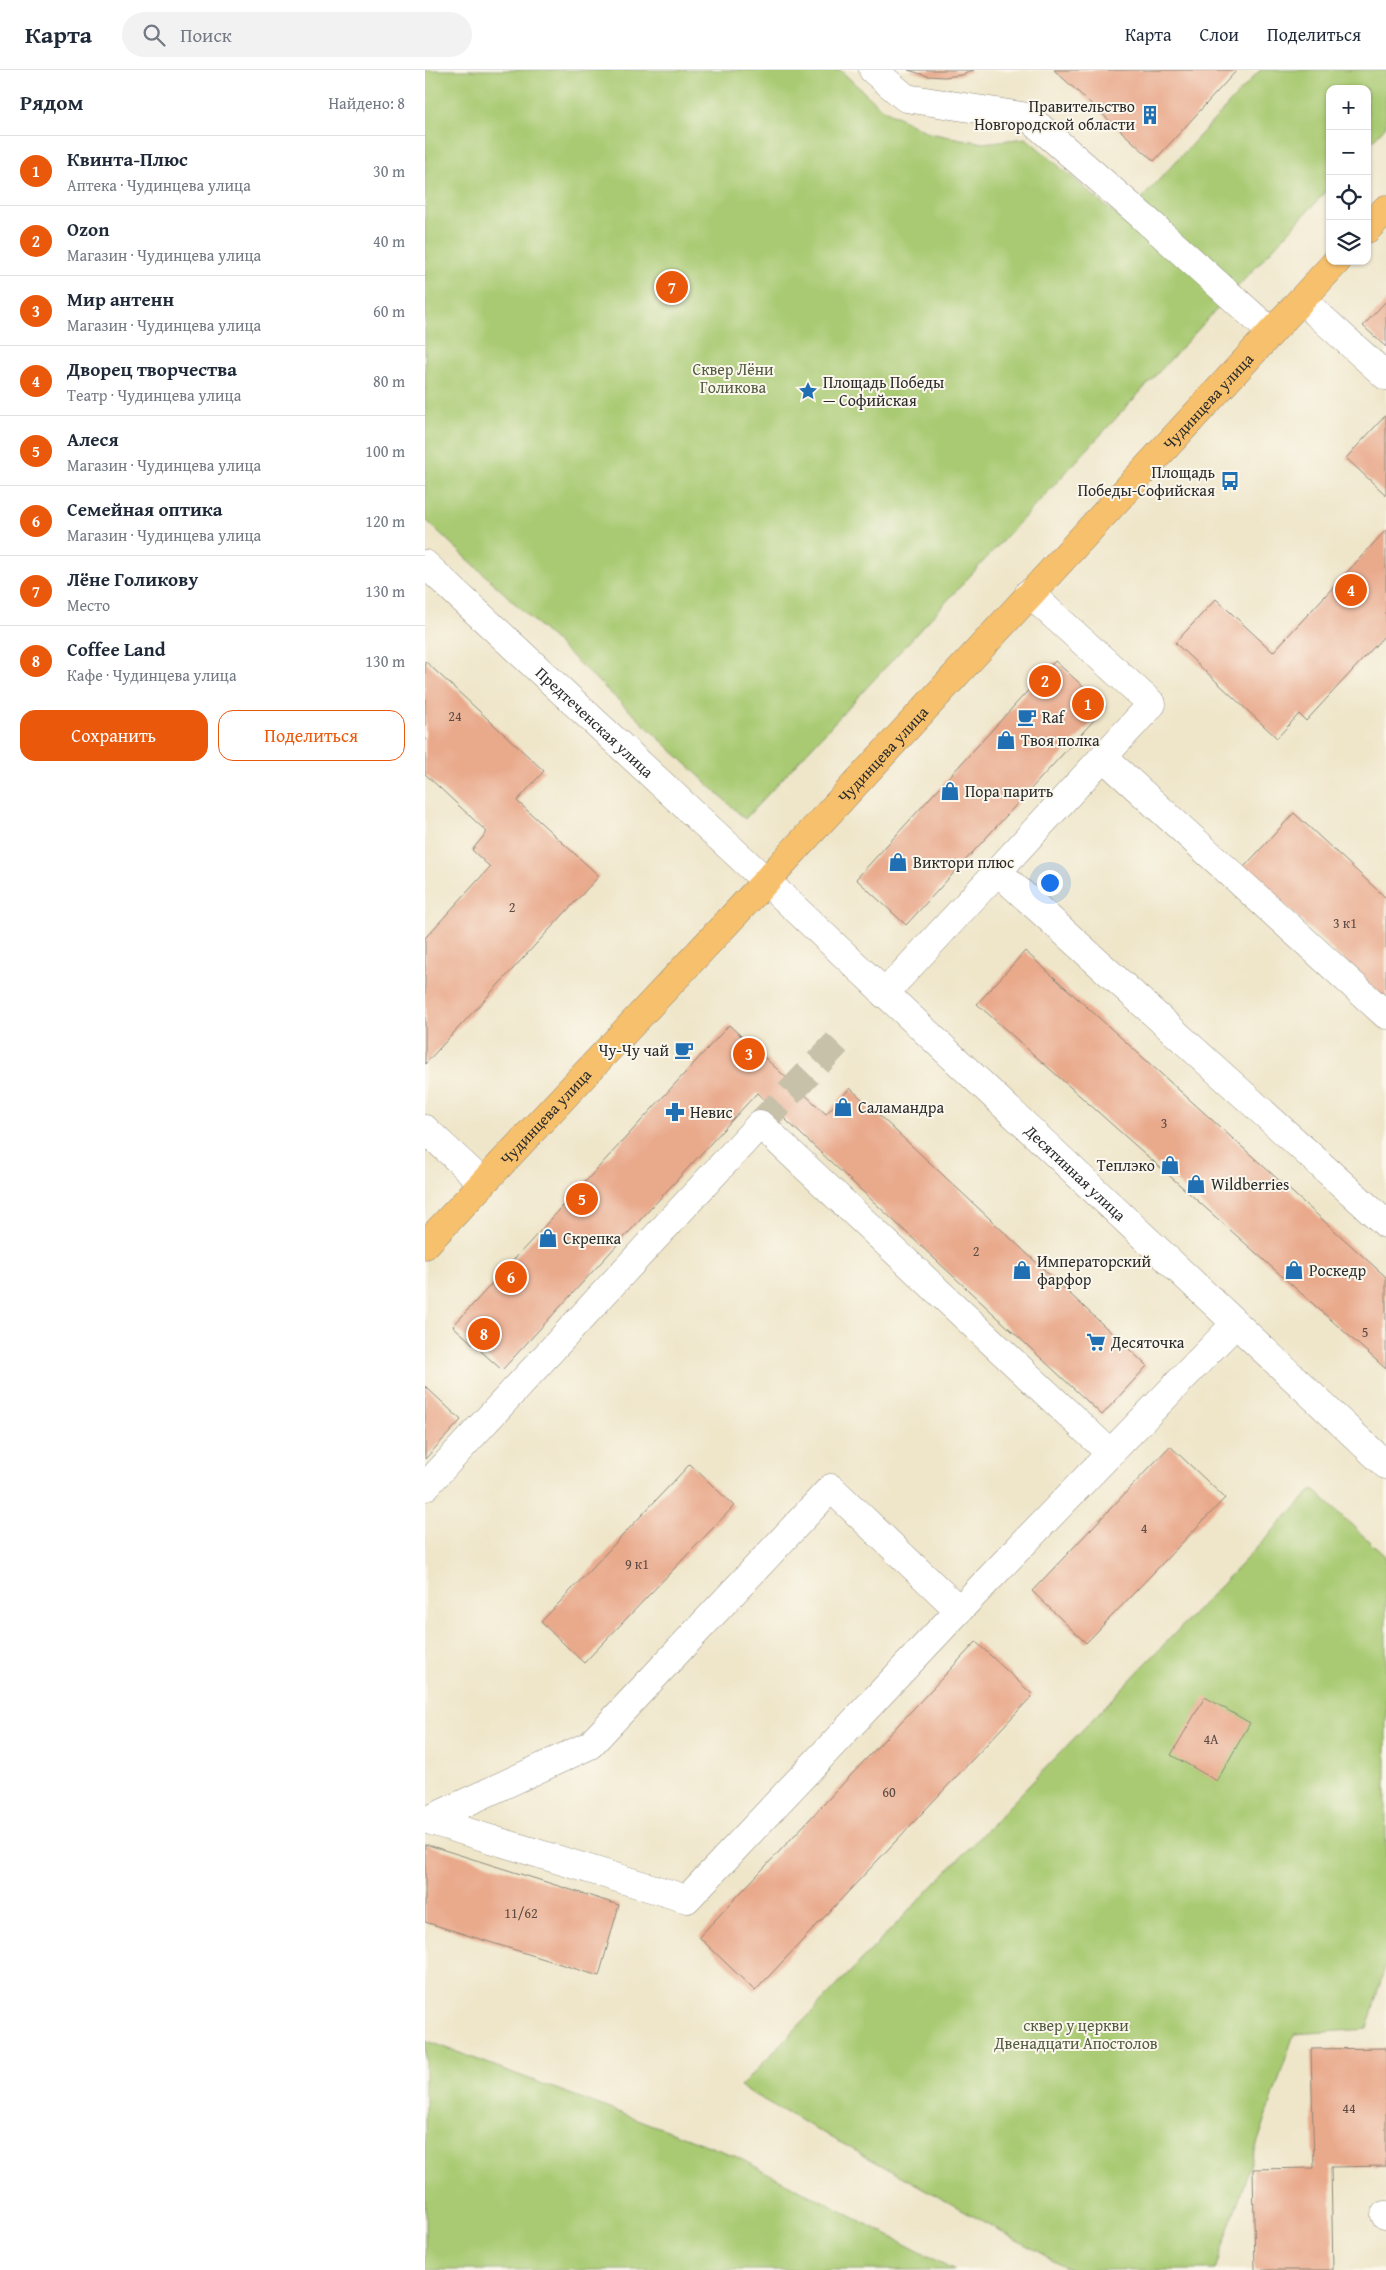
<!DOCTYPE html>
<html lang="ru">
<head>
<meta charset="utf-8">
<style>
  body { margin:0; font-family:"Gentium Book Plus",serif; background:#f2f2f3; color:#1f2937 }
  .controls { position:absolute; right:15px; top:15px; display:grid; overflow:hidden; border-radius:10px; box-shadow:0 1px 4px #0004 }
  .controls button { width:45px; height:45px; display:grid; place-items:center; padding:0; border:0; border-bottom:1px solid #e0e1e3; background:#fff; color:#1f2937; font:25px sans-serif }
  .you { position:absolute; left:624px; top:812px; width:18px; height:18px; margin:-12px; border:4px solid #fff; border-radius:50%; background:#1a73e8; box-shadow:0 0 0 8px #1a73e833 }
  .badge { display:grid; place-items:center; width:32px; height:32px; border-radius:50%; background:#ea580c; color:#fff; font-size:16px; font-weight:700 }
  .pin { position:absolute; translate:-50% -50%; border:2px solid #fff; box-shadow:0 1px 5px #0006 }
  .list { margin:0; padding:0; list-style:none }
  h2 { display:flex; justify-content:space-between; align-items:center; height:65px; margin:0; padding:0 20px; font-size:21px }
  h2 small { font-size:16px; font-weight:400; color:#747a83 }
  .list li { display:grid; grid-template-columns:32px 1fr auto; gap:15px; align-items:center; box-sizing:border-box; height:70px; padding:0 20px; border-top:1px solid #e0e1e3 }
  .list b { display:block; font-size:19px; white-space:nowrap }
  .list p { margin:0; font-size:16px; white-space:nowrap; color:#747a83 }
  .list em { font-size:16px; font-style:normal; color:#747a83 }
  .actions { display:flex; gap:10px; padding:15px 20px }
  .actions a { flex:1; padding:11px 0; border:1px solid #ea580c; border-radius:15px; text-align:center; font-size:18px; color:#ea580c }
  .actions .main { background:#ea580c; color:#fff }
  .icon { flex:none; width:28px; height:28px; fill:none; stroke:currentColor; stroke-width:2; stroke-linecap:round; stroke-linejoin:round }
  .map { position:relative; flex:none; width:961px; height:2200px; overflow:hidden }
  header { display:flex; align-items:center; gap:30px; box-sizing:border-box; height:70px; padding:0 25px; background:#fff; border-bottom:1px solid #e0e1e3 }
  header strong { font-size:24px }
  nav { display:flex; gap:28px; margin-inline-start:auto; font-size:18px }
  .search { width:350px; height:45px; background:#f2f2f3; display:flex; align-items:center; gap:12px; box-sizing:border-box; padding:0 18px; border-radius:28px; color:#747a83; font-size:19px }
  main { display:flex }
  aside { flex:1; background:#fff }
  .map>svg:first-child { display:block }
  .green { fill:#a9ca72; stroke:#6a7a4e }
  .building { fill:#e9a98b }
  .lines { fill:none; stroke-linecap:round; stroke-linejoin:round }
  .minor-tunnel { stroke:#c8c1aa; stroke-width:28; stroke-dasharray:28 14; stroke-linecap:butt }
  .minor-casing { stroke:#8d887a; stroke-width:29 }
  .major-casing { stroke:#8d887a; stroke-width:29 }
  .minor { stroke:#fff; stroke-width:28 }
  .major { stroke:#f7c06c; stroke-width:28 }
  .labels { text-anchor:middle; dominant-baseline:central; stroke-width:4; stroke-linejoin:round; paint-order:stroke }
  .number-label { font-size:14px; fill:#5a4a43 }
  .poi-label { font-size:16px; fill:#2b2b2b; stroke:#fbf7ec; text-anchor:start }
  .park-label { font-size:16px; fill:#515b40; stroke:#fbf7ec }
  .street-label { font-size:16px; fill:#2b2b2b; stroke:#fbf7ec }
</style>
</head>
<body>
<header>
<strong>Карта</strong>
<div class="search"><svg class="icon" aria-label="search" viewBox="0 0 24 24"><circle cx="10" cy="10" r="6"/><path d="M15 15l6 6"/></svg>Поиск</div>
<nav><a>Карта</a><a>Слои</a><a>Поделиться</a></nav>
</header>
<main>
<aside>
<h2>Рядом<small>Найдено: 8</small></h2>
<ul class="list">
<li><span class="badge">1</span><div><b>Квинта-Плюс</b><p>Аптека · Чудинцева улица</p></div><em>30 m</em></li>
<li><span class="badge">2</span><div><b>Ozon</b><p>Магазин · Чудинцева улица</p></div><em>40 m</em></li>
<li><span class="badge">3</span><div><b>Мир антенн</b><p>Магазин · Чудинцева улица</p></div><em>60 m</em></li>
<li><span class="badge">4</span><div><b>Дворец творчества</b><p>Театр · Чудинцева улица</p></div><em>80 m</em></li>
<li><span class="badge">5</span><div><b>Алеся</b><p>Магазин · Чудинцева улица</p></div><em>100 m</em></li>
<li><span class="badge">6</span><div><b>Семейная оптика</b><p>Магазин · Чудинцева улица</p></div><em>120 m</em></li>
<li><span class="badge">7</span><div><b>Лёне Голикову</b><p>Место</p></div><em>130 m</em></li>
<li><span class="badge">8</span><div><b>Coffee Land</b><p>Кафе · Чудинцева улица</p></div><em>130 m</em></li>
</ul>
<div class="actions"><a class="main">Сохранить</a><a>Поделиться</a></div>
</aside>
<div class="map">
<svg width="961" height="2200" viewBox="0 0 961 2200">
  <rect width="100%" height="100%" fill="#fbf7ec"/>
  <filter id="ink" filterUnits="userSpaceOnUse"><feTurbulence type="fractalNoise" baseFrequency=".02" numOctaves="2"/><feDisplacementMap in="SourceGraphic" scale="10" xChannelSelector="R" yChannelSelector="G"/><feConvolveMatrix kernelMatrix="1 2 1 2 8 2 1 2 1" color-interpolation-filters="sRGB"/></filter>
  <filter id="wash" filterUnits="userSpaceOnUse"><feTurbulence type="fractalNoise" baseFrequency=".0096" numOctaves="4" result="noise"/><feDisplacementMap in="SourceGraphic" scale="20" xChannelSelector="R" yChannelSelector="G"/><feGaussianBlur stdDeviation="1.12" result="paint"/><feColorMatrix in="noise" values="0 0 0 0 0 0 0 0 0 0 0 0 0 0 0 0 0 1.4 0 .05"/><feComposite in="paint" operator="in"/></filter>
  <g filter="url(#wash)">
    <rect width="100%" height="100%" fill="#efe6ca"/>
    <path class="green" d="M 0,0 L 415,0 L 456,38 L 504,63 L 558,73 L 601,68 L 697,150 L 835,0 L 961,0 L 961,56 L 942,77 L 942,19 L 905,19 L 905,117 L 320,749 L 0,449 Z
      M 888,1419 L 961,1487 L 961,1893 L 942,1959 L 869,1964 L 790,2200 L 646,2200 L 315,2017 Z
      M 0,1970 L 308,2085 L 530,2200 L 0,2200 Z"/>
    <g id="blocks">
      <path class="building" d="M 483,0 L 549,0 L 537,5 L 519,7 L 503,6 Z
        M 629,0 L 812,0 L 729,91 Z
        M 961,231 L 961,277 L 938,256 Z
        M 961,345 L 961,425 L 921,388 Z
        M 961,460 L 961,564 L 881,651 L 874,644 L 852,668 L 750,573 L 791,529 L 848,582 Z
        M 0,591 L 119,701 L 92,731 L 174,806 L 0,994 L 0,868 L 65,797 L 47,780 L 62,762 L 0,704 Z
        M 630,591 L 681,637 L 481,855 L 431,809 Z
        M 869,743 L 961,828 L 961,930 L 819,797 Z
        M 600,881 L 961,1207 L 961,1299 L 552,934 Z
        M 304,955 L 401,1044 L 425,1018 L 722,1296 L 677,1345 L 332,1023 L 77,1300 L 28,1256 Z
        M 0,1316 L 36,1350 L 0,1389 Z
        M 745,1376 L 800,1428 L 661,1573 L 607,1521 Z
        M 265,1394 L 309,1436 L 159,1593 L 116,1552 Z
        M 551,1572 L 608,1625 L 330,1921 L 274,1867 Z
        M 780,1627 L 825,1653 L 792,1711 L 746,1685 Z
        M 0,1774 L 194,1835 L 174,1906 L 0,1852 Z
        M 961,1978 L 961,2096 L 906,2097 L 908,2200 L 830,2200 L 828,2099 L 889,2098 L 886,1979 Z"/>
    </g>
  </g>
  <g filter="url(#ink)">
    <use href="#blocks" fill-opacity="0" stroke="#8d887a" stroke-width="1"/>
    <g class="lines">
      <path class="minor-tunnel" d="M 335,1054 L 413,972"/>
      <g class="minor-casing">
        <g id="minor">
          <path d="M 448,0 L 481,28 L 603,47 L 732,159"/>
          <path d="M 719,148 L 846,262"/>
          <path d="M 877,230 L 961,306"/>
          <path id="s1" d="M 0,494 L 341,811 L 961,1395"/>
          <path d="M 678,687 L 961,945"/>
          <path d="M 572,801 L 961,1154"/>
          <path d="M 459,924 L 727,634 L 604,523"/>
          <path d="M 0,1059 L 58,1113"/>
          <path d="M 0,1417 L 335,1054 L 685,1383"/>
          <path d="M 0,1749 L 262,1829 L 534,1540 L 810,1254"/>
          <path d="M 3,1750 L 165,1675 L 406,1418 L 534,1540"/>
          <path d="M 960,2145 L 961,2145"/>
        </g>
      </g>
      <g class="major-casing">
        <g id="major">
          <path d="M 942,159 L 961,139"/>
          <path id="s2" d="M 0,1175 L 341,811 L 912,191"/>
        </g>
      </g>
      <use href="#minor" class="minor"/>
      <use href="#major" class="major"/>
    </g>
  </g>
  <defs>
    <g id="building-bare" transform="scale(1.5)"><path d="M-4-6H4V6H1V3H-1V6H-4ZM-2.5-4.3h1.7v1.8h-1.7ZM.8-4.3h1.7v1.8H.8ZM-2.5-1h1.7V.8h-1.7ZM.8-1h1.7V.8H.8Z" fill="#1f6fb2" stroke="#fbf7ec" stroke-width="2.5" paint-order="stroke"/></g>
    <g id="sight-bare" transform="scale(1.5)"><path d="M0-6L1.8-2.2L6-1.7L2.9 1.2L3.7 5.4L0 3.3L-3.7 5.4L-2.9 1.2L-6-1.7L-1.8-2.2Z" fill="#1f6fb2" stroke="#fbf7ec" stroke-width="2.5" paint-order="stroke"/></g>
    <g id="bus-bare" transform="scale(1.5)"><path d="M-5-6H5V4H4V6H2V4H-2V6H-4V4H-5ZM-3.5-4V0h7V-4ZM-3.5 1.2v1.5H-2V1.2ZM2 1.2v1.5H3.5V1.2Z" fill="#1f6fb2" stroke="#fbf7ec" stroke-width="2.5" paint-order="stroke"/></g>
    <g id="cafe-bare" transform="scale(1.5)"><path d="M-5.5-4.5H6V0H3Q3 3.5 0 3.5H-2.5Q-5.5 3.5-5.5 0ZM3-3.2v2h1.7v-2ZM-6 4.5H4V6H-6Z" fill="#1f6fb2" stroke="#fbf7ec" stroke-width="2.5" paint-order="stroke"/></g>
    <g id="shop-bare" transform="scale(1.5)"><path d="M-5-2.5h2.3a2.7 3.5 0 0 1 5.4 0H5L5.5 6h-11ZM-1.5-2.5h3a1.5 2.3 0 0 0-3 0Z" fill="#1f6fb2" stroke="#fbf7ec" stroke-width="2.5" paint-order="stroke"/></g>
    <g id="pharmacy-bare" transform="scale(1.5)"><path d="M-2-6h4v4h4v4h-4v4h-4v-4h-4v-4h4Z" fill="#1f6fb2" stroke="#fbf7ec" stroke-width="2.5" paint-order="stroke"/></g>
    <g id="supermarket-bare" transform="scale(1.5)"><path d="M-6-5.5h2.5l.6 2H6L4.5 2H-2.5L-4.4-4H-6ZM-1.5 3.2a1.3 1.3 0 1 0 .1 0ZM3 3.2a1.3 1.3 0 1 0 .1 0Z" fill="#1f6fb2" stroke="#fbf7ec" stroke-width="2.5" paint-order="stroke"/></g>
  </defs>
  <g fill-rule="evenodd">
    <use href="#building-bare" x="725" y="45"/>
    <use href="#sight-bare" x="383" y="321"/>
    <use href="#bus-bare" x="805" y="411"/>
    <use href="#cafe-bare" x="602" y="647"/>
    <use href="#shop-bare" x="581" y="670"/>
    <use href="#shop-bare" x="525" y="721"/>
    <use href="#shop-bare" x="473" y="792"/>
    <use href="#cafe-bare" x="259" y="980"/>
    <use href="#shop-bare" x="418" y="1037"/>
    <use href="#pharmacy-bare" x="250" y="1042"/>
    <use href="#shop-bare" x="745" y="1095"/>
    <use href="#shop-bare" x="771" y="1114"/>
    <use href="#shop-bare" x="123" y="1168"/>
    <use href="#shop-bare" x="597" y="1200"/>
    <use href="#shop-bare" x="869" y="1200"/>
    <use href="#supermarket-bare" x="671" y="1272"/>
  </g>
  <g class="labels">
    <g class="number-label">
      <text x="30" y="646">24</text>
      <text x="87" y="837">2</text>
      <text x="920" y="853">3 к1</text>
      <text x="739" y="1053">3</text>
      <text x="551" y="1181">2</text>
      <text x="940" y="1262">5</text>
      <text x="719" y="1458">4</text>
      <text x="212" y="1494">9 к1</text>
      <text x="786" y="1669">4А</text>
      <text x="464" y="1722">60</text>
      <text x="96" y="1843">11/62</text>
      <text x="924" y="2038">44</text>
    </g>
    <g class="poi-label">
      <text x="710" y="36" text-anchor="end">Правительство<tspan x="710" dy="18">Новгородской области</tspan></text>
      <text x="398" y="312">Площадь Победы<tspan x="398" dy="18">— Софийская</tspan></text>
      <text x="790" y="402" text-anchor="end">Площадь<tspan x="790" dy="18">Победы-Софийская</tspan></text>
      <text x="617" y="647">Raf</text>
      <text x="596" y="670">Твоя полка</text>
      <text x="540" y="721">Пора парить</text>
      <text x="488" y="792">Виктори плюс</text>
      <text x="244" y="980" text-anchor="end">Чу-Чу чай</text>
      <text x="433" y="1037">Саламандра</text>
      <text x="265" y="1042">Невис</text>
      <text x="730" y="1095" text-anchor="end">Теплэко</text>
      <text x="786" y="1114">Wildberries</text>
      <text x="138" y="1168">Скрепка</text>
      <text x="612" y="1191">Императорский<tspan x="612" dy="18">фарфор</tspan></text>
      <text x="884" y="1200">Роскедр</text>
      <text x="686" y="1272">Десяточка</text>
    </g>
    <g class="park-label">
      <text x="308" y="299">Сквер Лёни<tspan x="308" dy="18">Голикова</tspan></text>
      <text x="651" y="1955">сквер у церкви<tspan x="651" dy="18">Двенадцати Апостолов</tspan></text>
    </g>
    <g class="street-label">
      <text stroke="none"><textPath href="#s2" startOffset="1151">Чудинцева улица</textPath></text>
      <text stroke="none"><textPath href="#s1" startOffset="232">Предтеченская улица</textPath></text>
      <text stroke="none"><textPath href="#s2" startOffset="671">Чудинцева улица</textPath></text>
      <text stroke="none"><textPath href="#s2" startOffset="176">Чудинцева улица</textPath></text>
      <text stroke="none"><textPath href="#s1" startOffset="891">Десятинная улица</textPath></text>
    </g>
  </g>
</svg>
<div class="controls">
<button>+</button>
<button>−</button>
<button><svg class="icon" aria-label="locate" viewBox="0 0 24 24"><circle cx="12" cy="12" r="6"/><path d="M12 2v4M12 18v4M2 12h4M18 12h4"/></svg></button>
<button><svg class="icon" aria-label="layers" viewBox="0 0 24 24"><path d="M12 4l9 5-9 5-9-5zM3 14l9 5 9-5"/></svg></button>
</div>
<div class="you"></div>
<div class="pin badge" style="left:663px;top:634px">1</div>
<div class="pin badge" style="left:620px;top:611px">2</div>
<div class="pin badge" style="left:324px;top:984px">3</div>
<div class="pin badge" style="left:926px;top:520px">4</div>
<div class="pin badge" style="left:157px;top:1129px">5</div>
<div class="pin badge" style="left:86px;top:1207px">6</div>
<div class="pin badge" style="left:247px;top:217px">7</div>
<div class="pin badge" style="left:59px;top:1264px">8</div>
</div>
</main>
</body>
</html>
